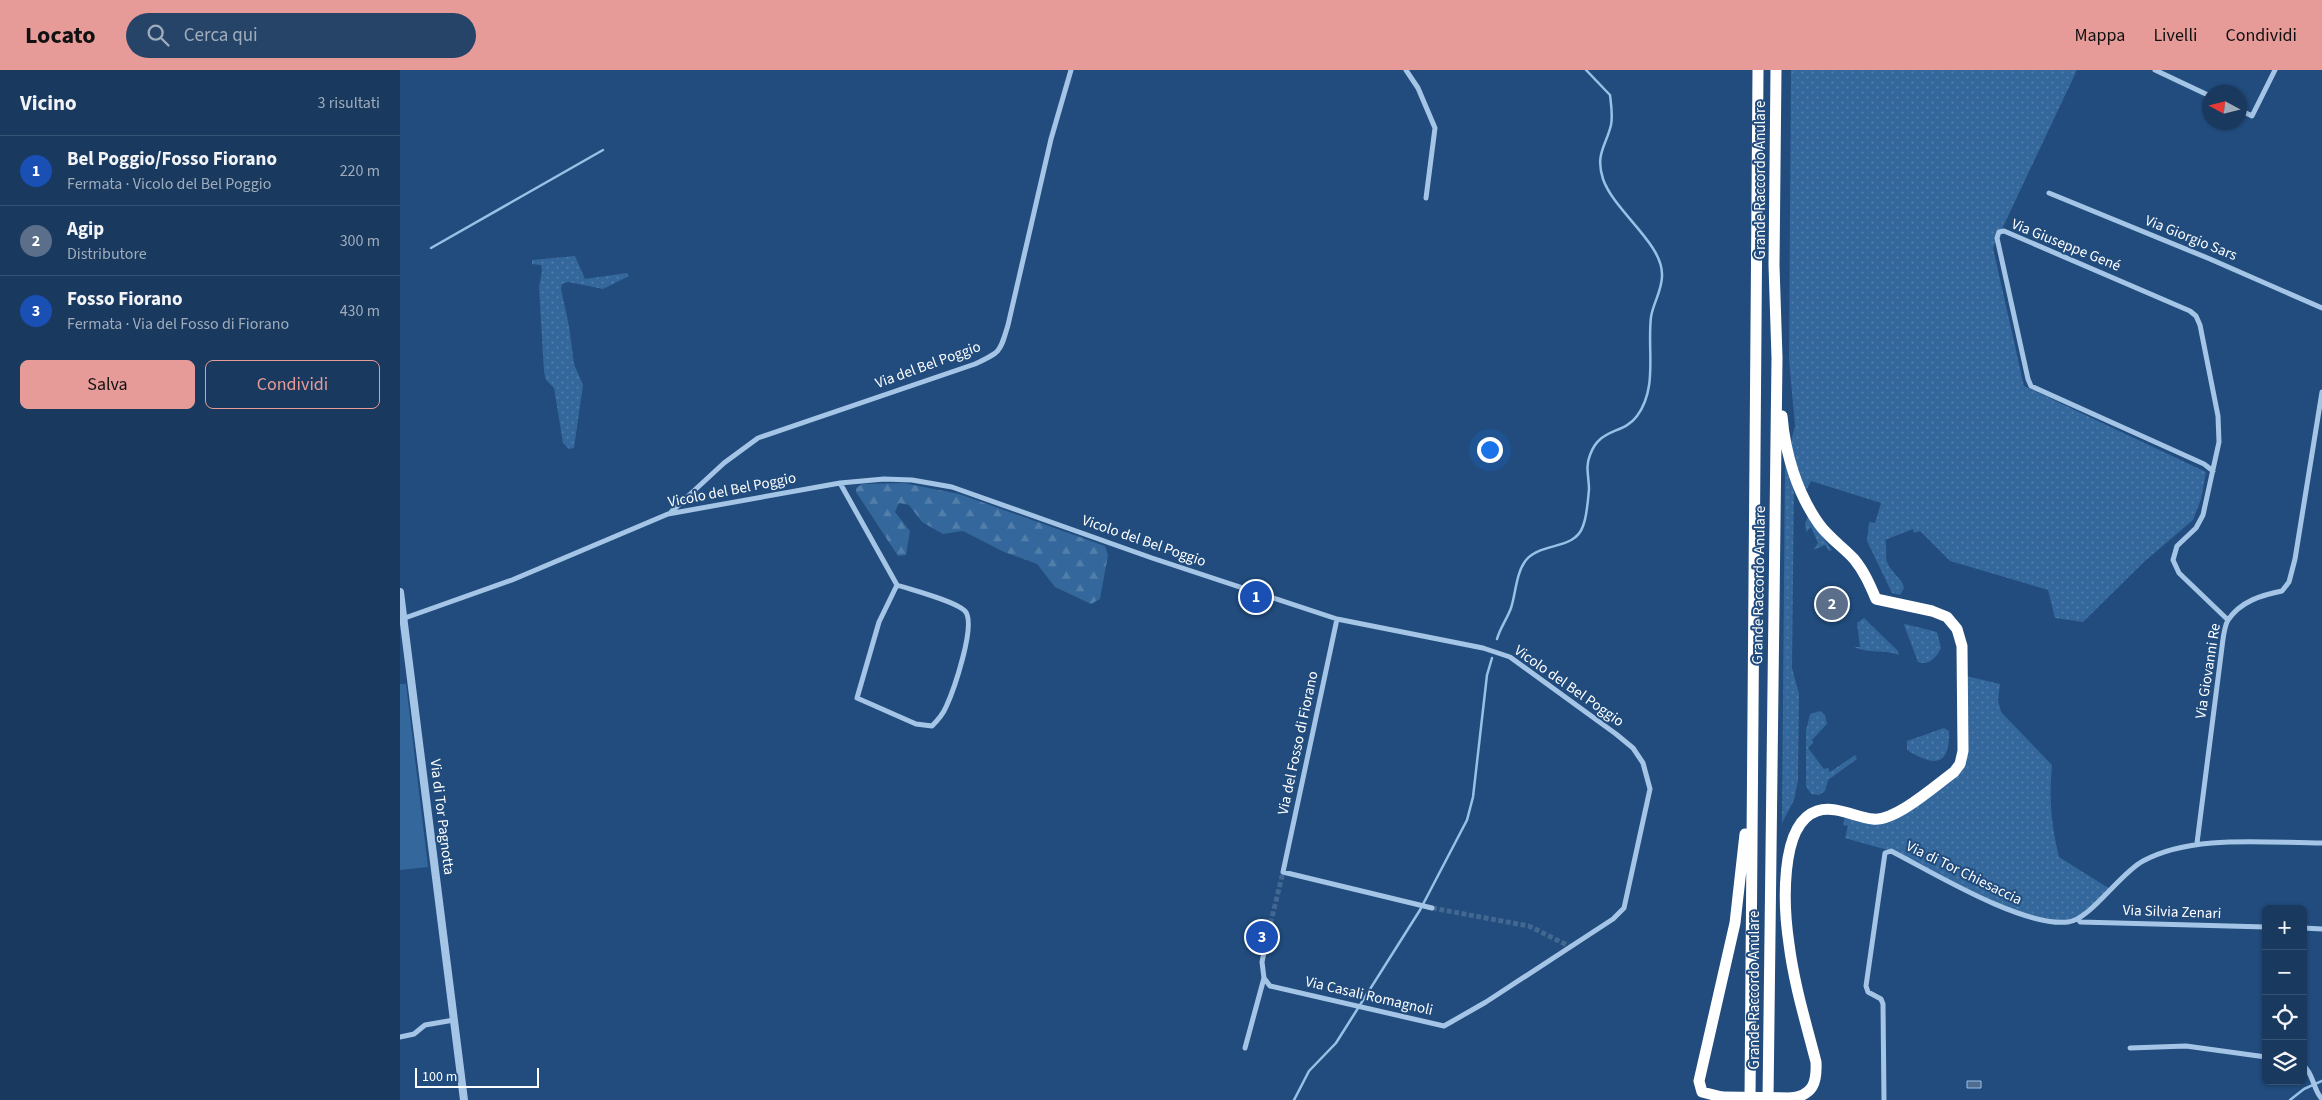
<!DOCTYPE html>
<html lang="it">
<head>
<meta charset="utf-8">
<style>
  body { margin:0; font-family:"Source Sans 3",sans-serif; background:#264467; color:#f1f3f6 }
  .controls { position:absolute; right:15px; bottom:15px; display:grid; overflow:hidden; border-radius:8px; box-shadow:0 1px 4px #0004 }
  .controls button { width:45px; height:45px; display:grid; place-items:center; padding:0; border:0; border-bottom:1px solid #375373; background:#19395e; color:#f1f3f6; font:25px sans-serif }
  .compass { position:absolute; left:1802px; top:15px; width:45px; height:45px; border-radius:50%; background:#19395e; box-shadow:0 1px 4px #0004; rotate:277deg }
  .scale { position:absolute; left:15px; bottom:12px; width:124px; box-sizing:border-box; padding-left:5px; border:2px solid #fff; border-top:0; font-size:14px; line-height:18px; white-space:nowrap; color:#fff; -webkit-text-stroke:4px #214c7d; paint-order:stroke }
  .you { position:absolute; left:1089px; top:379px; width:18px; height:18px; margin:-12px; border:4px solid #fff; border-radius:50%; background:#1a73e8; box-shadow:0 0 0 8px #1a73e833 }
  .badge { display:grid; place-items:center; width:32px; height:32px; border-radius:50%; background:#e69b98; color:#fff; font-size:16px; font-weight:700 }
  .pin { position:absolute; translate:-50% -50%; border:2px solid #fff; box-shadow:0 1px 5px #0006 }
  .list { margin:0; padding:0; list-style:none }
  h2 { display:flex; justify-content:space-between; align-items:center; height:65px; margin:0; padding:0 20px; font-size:21px }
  h2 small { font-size:16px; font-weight:400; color:#9facbc }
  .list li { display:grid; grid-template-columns:32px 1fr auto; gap:15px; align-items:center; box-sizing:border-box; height:70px; padding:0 20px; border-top:1px solid #375373 }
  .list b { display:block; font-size:19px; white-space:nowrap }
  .list p { margin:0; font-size:16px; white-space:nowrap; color:#9facbc }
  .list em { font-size:16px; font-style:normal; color:#9facbc }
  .actions { display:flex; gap:10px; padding:15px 20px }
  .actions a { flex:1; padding:11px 0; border:1px solid #e69b98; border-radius:8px; text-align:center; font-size:18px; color:#e69b98 }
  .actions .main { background:#e69b98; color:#111 }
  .icon { flex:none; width:28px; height:28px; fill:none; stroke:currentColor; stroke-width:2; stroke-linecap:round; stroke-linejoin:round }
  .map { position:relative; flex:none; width:1922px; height:1030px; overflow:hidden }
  header { display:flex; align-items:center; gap:30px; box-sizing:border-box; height:70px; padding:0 25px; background:#e69b98; color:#111 }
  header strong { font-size:24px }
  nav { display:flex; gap:28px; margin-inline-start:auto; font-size:18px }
  .search { width:350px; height:45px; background:#264467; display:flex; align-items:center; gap:12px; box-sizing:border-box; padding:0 18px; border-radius:28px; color:#9facbc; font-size:19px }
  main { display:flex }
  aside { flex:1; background:#19395e }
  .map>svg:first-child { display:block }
  .grass { fill:url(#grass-dots) }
  .forest { fill:url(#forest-firs) }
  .park { fill:#34679b }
  .water { fill:#4e6d90; stroke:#99c0e7 }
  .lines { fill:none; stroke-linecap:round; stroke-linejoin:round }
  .stream { stroke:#99c0e7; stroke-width:2.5 }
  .minor-tunnel { stroke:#426790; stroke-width:5; stroke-dasharray:5 2.5; stroke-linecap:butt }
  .minor { stroke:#a5c5e6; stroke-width:5 }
  .tertiary { stroke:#a5c5e6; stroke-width:8 }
  .motorway { stroke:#fff; stroke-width:11 }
  .motorway-bridge { stroke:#fff; stroke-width:11 }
  .labels { text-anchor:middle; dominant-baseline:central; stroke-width:4; stroke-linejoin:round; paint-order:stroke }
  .street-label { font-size:15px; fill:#fff; stroke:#214c7d }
</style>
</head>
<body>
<header>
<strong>Locato</strong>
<div class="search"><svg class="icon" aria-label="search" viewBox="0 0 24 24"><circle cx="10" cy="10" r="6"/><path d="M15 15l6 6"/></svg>Cerca qui</div>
<nav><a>Mappa</a><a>Livelli</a><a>Condividi</a></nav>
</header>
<main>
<aside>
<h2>Vicino<small>3 risultati</small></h2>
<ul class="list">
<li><span class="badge" style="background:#1a4fb4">1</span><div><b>Bel Poggio/Fosso Fiorano</b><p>Fermata · Vicolo del Bel Poggio</p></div><em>220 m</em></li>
<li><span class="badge" style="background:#5c6f8a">2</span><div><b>Agip</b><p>Distributore</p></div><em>300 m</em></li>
<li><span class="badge" style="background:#1a4fb4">3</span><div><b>Fosso Fiorano</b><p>Fermata · Via del Fosso di Fiorano</p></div><em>430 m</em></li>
</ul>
<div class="actions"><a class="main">Salva</a><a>Condividi</a></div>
</aside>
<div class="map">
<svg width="1922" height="1030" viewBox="0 0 1922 1030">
  <defs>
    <pattern id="grass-dots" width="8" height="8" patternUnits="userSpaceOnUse" patternTransform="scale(1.25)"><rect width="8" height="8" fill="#34679b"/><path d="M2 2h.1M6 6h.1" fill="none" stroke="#527eaa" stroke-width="1.8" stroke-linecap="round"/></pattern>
    <pattern id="forest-firs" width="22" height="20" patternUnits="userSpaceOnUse" patternTransform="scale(1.25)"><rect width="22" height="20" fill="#34679b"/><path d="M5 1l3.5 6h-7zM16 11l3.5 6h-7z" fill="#527eaa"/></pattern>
  </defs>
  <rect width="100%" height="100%" fill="#214c7d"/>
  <path class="grass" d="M 1391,0 L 1677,0 L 1593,178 L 1624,316 L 1806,402 L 1801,429 L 1793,450 L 1745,491 L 1683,552 L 1655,548 L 1648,520 L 1550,491 L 1520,461 L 1514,463 L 1513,459 L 1485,470 C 1488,478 1484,487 1488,494 C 1492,503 1502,508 1504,518 L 1500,525 L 1492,523 L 1467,471 L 1469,452 L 1475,453 L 1481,433 L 1411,411 L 1407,419 L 1405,418 L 1388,383 L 1395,356 L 1389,290 Z
    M 175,186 L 185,209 L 227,203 L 229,206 L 203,219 L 168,212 L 162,214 L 161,219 L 169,256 L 174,294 L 183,315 L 174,378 L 169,379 L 163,373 L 154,318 L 146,310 L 144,302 L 139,217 L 142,201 L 141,195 L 132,194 L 132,190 Z
    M 1385,391 L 1394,415 L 1392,598 L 1399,624 L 1398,710 L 1394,730 L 1382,753 Z
    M 1408,447 L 1432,480 L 1429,481 L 1425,475 L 1413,480 L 1418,473 L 1411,457 L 1406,462 L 1405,453 Z
    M 1464,548 L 1498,581 L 1499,585 C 1485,579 1467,584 1454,577 L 1460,577 L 1457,553 Z
    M 1505,554 L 1537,562 L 1541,578 C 1537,587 1529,596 1518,592 L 1504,555 Z
    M 1562,605 L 1600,614 L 1598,630 L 1601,642 L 1652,695 C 1649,731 1651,753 1659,787 L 1710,819 L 1686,844 L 1665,853 L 1644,853 L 1614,842 L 1491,781 L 1445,768 L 1448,756 L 1443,755 L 1445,746 L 1480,749 L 1560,694 Z
    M 1420,641 L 1425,645 L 1427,654 L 1412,670 L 1413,673 L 1408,678 L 1424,699 L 1428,698 L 1430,702 L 1455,685 L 1457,689 L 1428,710 L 1425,721 L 1419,725 L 1411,724 L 1406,716 L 1406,661 L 1410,644 Z
    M 1544,658 L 1549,661 C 1550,698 1533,696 1507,680 L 1507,671 Z"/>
  <path class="forest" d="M 504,413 L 559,424 L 705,476 L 708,485 L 700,529 L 691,534 L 655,517 L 637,494 L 604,482 L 563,461 L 543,464 L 522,452 L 509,435 L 499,433 L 495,442 L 510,461 L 506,485 L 498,486 L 456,422 L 456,418 L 462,414 Z"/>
  <path class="park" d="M 0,614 L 6,614 L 28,797 L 0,800 Z"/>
  <path class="water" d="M 1567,1011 L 1581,1011 L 1581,1018 L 1567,1018 Z"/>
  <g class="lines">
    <path class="stream" d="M 31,178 L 203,80
      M 1097,569 C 1100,558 1107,549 1111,538 C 1116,523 1116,501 1127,489 C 1143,472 1175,480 1183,456 C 1187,446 1188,430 1189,419 C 1189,407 1185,397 1190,385 C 1200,357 1223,365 1237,346 C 1258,318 1247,280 1251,247 C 1253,233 1263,219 1262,204 C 1262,173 1214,141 1203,109 C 1195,84 1206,76 1211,55 C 1213,45 1211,34 1210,25 L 1186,0
      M 894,1030 L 909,1001 L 936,973 L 1020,840 L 1067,750 L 1073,727 L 1087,605 L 1092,588
      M 1890,1030 L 1904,1019 L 1922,1011"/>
    <path class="minor-tunnel" d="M 1032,838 L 1129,856 L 1171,877
      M 867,868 L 883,802"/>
    <path class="minor" d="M 1006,0 L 1018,18 L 1035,58 L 1026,128
      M 1755,0 L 1810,26
      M 1840,40 L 1852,46 L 1875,0
      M 1649,123 L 1810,189 L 1922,238
      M 1813,401 L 1804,394 L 1631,316 L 1628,309 L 1597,168 L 1599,162 L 1604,161 L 1790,241 L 1796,246 L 1800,255 L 1818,346 L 1819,372 L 1803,445 L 1796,458 L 1777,476 L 1773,490 L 1779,503 L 1828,550
      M 440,413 L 497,515 C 512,520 555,531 565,541 C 577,554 553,622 546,637 C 543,644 537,651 532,656 L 516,654 L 457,628 L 479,552 L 497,515
      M 271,442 L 324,393 L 358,368 L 575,294 C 601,282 600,282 608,255 L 651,69 L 671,0
      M 2,549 L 112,510 L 268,444 L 440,413 L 484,409 L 512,410 L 552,417 L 752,488 L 937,549 L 1083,578 L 1110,587 L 1216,664 L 1233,678 L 1243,693 L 1250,719 L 1224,838 L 1213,849 L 1086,932 L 1044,956 L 870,916 L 864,908
      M 937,549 L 883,802 L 1032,838
      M 1797,773 L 1822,577 C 1823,569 1824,557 1828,550 C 1841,531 1862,525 1882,521 L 1889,512 L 1895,489 L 1922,322
      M 1679,850 L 1680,852 L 1866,857
      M 1903,858 L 1922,859
      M 0,967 L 14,964 L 25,955 L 54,950
      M 845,978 L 864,908 L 862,892 L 867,868
      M 1730,978 L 1786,976 L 1866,987
      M 1903,995 C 1914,1004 1913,1020 1922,1029
      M 1484,1030 L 1483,934 L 1481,929 L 1468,922 L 1466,916 L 1485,783 L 1491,781 C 1534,803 1622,857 1668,852 C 1690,850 1720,803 1743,791 C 1792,764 1867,773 1922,773"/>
    <path class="tertiary" d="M 0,522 L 64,1030"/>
    <path class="motorway" d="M 1382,346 C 1385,383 1397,423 1419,454 C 1428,467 1443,477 1454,489 C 1464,501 1470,515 1476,529 L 1532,541 L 1547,547 L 1557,559 L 1562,576 L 1563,681 L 1560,694 L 1554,702 C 1536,715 1495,752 1473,749 C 1455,747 1435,735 1417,741 C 1378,754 1384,841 1389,874 C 1394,914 1406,953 1416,992 C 1417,1013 1413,1025 1391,1028
      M 1322,1027 L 1302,1022 L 1299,1011 L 1335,853 L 1345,764
      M 1350,1030 L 1358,0
      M 1368,1030 L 1377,288 L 1374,195 L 1376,0"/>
    <path class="motorway-bridge" d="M 1322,1027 L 1391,1028"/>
  </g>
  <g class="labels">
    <g class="street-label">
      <text transform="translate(1360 110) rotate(-90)">Grande Raccordo Anulare</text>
      <text transform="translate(1791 168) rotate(22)">Via Giorgio Sars</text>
      <text transform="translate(1666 175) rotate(22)">Via Giuseppe Gené</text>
      <text transform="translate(528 295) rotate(-20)">Via del Bel Poggio</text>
      <text transform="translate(332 420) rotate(-11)">Vicolo del Bel Poggio</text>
      <text transform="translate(744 471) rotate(19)">Vicolo del Bel Poggio</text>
      <text transform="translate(1359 515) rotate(-89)">Grande Raccordo Anulare</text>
      <text transform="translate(1808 601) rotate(-81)">Via Giovanni Re</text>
      <text transform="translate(1169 616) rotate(35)">Vicolo del Bel Poggio</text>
      <text transform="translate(898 673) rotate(-78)">Via del Fosso di Fiorano</text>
      <text transform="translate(42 747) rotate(83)">Via di Tor Pagnotta</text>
      <text transform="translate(1564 803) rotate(26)">Via di Tor Chiesaccia</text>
      <text transform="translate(1772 842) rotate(2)">Via Silvia Zenari</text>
      <text transform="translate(1354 920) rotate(-90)">Grande Raccordo Anulare</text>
      <text transform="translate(969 926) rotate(13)">Via Casali Romagnoli</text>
    </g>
  </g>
</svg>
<div class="controls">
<button>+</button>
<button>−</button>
<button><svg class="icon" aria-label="locate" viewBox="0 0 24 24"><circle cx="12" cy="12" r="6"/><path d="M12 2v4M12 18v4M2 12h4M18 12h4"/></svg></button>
<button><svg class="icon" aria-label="layers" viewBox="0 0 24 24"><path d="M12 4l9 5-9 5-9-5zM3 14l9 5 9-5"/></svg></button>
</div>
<svg class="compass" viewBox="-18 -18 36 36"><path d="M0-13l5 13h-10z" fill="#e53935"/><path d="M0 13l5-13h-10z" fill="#9facbc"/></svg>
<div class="scale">100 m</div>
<div class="you"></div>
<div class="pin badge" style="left:856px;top:527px;background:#1a4fb4">1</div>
<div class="pin badge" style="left:1432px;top:534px;background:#5c6f8a">2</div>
<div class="pin badge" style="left:862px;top:867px;background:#1a4fb4">3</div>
</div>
</main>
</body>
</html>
